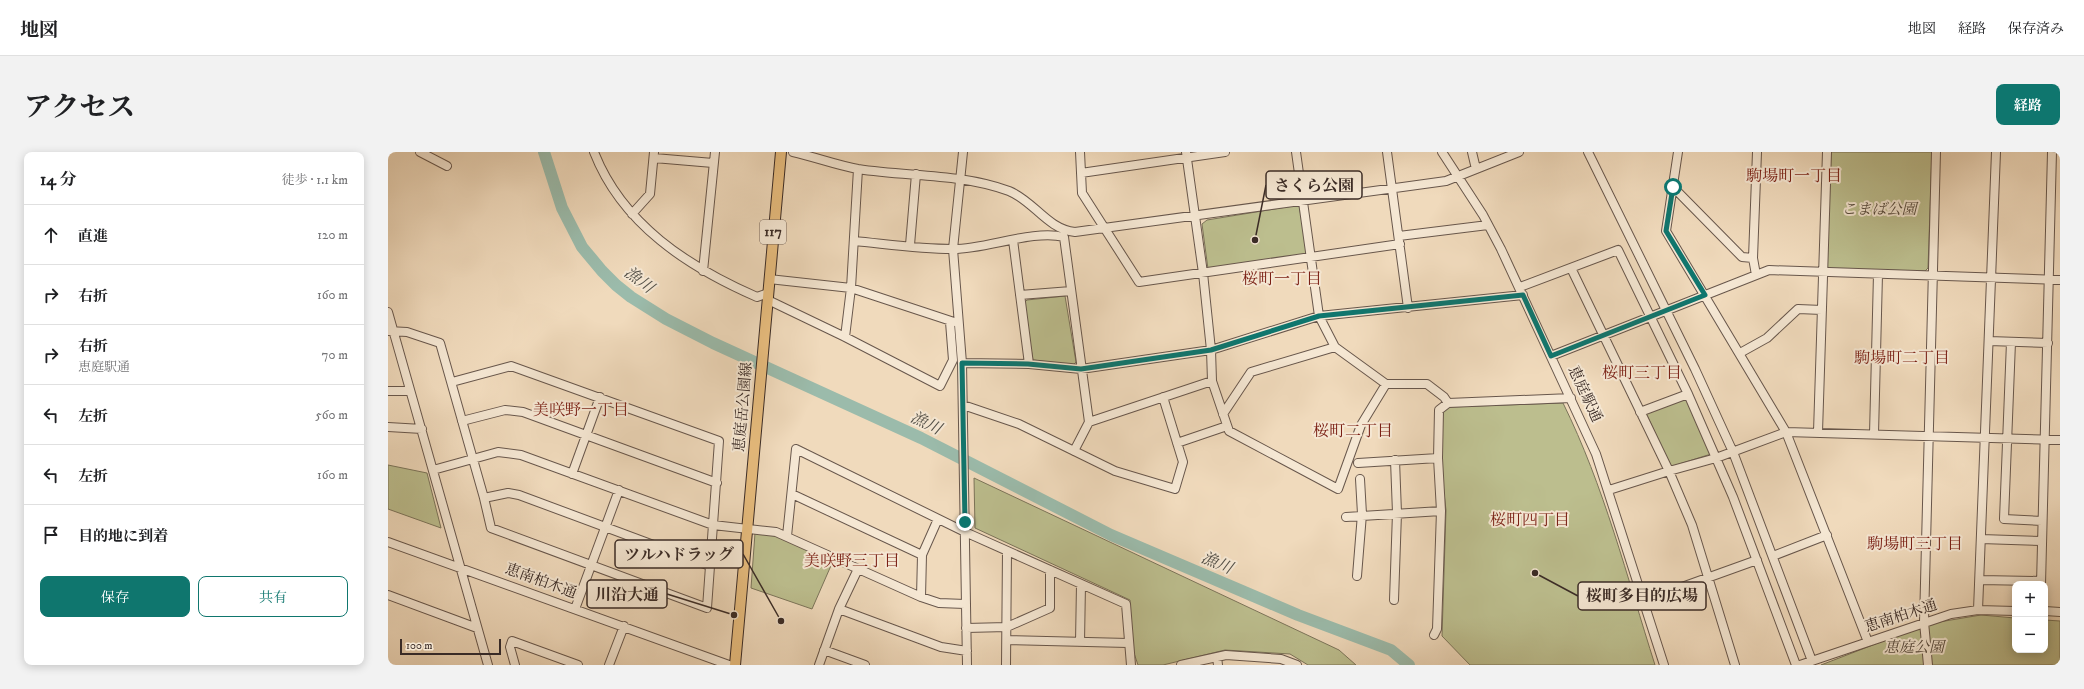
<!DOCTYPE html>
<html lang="ja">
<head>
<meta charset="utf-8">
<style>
  body { margin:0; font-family:"IM FELL DW Pica","Noto Serif JP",serif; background:#f2f2f2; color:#202124 }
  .controls { position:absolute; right:12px; bottom:12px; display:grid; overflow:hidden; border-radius:8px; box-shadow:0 2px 10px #0003 }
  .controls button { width:36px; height:36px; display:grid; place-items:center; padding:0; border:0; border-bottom:1px solid #e0e0e0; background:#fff; color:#202124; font:20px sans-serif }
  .scale { position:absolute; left:12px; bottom:10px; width:101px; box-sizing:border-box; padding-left:4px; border:2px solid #3a2b26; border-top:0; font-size:11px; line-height:14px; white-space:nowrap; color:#3a2b26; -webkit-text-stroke:3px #f5e7d3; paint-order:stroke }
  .stop { position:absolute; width:12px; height:12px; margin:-9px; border:3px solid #0f766e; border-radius:50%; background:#fff }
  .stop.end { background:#0f766e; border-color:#fff; box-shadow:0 1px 4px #0008 }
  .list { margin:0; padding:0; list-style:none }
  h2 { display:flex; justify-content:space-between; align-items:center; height:52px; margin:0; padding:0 16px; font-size:17px }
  h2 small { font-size:13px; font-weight:400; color:#757577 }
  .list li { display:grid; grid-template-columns:26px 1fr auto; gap:12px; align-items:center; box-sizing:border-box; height:60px; padding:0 16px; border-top:1px solid #e0e0e0 }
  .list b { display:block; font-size:15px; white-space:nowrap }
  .list p { margin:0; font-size:13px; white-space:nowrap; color:#757577 }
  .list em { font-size:13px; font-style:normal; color:#757577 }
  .actions { display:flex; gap:8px; padding:12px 16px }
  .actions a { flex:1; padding:9px 0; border:1px solid #0f766e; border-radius:8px; text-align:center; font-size:14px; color:#0f766e }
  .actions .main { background:#0f766e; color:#fff }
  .icon { flex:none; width:22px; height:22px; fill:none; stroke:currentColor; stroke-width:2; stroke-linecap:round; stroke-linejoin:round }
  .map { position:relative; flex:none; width:1672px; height:513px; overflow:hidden; border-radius:8px }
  header { display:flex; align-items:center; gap:24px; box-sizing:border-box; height:56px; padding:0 20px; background:#fff; border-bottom:1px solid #e0e0e0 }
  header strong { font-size:19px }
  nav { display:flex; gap:22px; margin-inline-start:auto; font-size:14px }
  .intro { display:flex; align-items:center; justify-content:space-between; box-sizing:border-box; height:96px; padding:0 24px }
  h1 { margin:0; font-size:28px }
  .button { padding:10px 18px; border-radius:8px; background:#0f766e; color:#fff; font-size:14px; font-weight:700 }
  main { display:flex; gap:24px; padding:0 24px }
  aside { flex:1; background:#fff; border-radius:8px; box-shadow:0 2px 10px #0003 }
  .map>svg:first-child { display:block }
  .green { fill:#bcbe8e; stroke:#7b745a }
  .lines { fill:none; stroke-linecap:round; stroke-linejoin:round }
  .river { stroke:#9bbbab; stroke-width:12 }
  .minor-casing { stroke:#68574c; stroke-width:10 }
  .major-casing { stroke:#3a2b26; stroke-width:12 }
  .minor { stroke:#f5e7d3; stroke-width:8 }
  .major { stroke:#e8bd7e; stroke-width:10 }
  .route { stroke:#0f766e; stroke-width:5 }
  .labels { text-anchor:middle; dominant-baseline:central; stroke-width:4; stroke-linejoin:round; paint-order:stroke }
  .shield { fill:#f5e7d3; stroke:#72635a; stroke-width:1 }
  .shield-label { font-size:14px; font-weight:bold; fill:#3a2b26 }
  .park-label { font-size:15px; font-style:italic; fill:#54483b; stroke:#f5e7d3 }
  .street-label { font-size:15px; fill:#3a2b26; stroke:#f5e7d3 }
  .neighbourhood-label { font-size:16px; fill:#7a1f14; stroke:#f5e7d3 }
  .water-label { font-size:16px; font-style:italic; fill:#524f47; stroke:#f5e7d3 }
  .leader { fill:none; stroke:#3a2b26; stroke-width:1.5 }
  .callout-dot { fill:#3a2b26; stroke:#f5e7d3; stroke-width:1.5 }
  .callout { fill:#f5e7d3; stroke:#3a2b26; stroke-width:1.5 }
  .callout-label { font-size:16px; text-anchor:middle; font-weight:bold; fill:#3a2b26 }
</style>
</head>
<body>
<header>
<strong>地図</strong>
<nav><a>地図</a><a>経路</a><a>保存済み</a></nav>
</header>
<div class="intro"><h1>アクセス</h1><a class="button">経路</a></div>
<main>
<aside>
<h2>14 分<small>徒歩 · 1.1 km</small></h2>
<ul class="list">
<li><svg class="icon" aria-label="ahead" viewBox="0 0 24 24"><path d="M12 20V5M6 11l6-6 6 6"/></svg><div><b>直進</b></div><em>120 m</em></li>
<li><svg class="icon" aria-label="right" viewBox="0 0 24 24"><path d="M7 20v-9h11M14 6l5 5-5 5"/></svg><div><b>右折</b></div><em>160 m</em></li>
<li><svg class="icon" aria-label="right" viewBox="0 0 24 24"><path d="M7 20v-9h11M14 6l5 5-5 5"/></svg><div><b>右折</b><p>恵庭駅通</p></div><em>70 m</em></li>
<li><svg class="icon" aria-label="left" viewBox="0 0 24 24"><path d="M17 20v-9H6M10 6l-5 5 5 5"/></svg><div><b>左折</b></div><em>560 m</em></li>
<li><svg class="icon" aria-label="left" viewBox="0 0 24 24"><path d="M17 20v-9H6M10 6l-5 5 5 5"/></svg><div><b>左折</b></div><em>160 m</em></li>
<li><svg class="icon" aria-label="arrive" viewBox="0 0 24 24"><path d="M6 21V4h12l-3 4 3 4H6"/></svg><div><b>目的地に到着</b></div></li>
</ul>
<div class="actions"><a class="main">保存</a><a>共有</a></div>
</aside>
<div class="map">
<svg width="1672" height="513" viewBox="0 0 1672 513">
  <rect width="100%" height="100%" fill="#f0dabc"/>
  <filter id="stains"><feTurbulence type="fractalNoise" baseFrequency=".005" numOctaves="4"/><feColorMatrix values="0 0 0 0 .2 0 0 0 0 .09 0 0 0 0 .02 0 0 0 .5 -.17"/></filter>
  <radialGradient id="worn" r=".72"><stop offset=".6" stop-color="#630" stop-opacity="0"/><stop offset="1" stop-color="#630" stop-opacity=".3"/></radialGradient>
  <path class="green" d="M 1442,0 L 1544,0 L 1540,116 L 1537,119 L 1442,117 L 1438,114 Z
    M 911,53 L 920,104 L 820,117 L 814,72 L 819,68 Z
    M 677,144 L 688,210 L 685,213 L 645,208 L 635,152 L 639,148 Z
    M 1298,247 L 1323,302 L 1285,314 L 1282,313 L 1258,261 Z
    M 1175,251 C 1216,334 1239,425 1267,513 L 1082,513 L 1054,484 L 1058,358 L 1052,307 L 1055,260 L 1061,255 Z
    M 0,313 L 39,321 L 53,376 L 0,357 Z
    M 586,326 L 951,498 L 968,513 L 920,513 L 902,502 L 837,498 L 775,513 L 750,513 L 744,495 L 742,448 L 587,376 Z
    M 379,379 L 445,409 L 424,457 L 363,436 L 367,381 Z
    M 1593,463 L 1627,466 L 1627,498 L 1657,498 L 1657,468 L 1672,469 L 1672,513 L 1433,513 L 1539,472 Z"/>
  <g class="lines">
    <path class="river" d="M 156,0 L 174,56 L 194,95 L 214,119 L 228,133 L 243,145 L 278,167 L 325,191 L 533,286 L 723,383 L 910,463 L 1003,498 L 1021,513"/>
    <g class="minor-casing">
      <path id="minor" d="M 32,0 L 59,14
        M 206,0 C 234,72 300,115 369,145 L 380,141
        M 405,0 C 427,5 448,13 470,17 C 521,25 572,21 621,39 C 646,49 659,77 687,80 L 1058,29 L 1131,0
        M 575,0 L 565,97 L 574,211 L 579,513
        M 692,0 L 694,41 L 751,130 L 1012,92
        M 798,0 L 815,121 L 823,198 L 824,229 L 841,279 L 950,337 L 973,273 L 998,232
        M 908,0 L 931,164 L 947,195 L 998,232 L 1039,232 L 1056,245 L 1060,251
        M 999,0 L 1020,156
        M 1054,0 L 1095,63 L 1113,97 L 1208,302 L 1276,513
        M 1084,0 L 1088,17
        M 1200,0 L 1307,217 L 1345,300 L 1424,509
        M 1290,0 L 1278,79 L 1398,280 L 1480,490
        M 266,6 L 325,11
        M 693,21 L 837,0
        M 1285,35 L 1354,105 L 1365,106
        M 244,62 L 262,42 L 266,0
        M 1011,84 L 1100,73
        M 625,88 L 641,212
        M 466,89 C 498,92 531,97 564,97 C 596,98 645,77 676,85 L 701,270 L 686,299
        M 522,93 L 528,22
        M 1183,116 L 1281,319 L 1304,373 L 1347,513
        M 315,119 L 327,0
        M 1368,123 L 1365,106 L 1369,0
        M 381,127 L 463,136 L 566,170
        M 1132,135 L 1230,98 L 1300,242 L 1345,345 L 1408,513
        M 632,143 L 683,139
        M 380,148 L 457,185 L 552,234 L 565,208 L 562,170
        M 0,160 L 100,513
        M 0,179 L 19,180 L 52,191 L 96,346 L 103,376 L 319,456 L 331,289 L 123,214 L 64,230
        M 457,185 L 463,136 L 470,17
        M 1601,189 L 1660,191
        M 1623,190 L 1616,367 L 1654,369
        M 1352,201 L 1379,186 L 1410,157 L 1434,158
        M 1163,204 L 1381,118 L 1672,128
        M 574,211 L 641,212 L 693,217 L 823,198 L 931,164 L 1135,143
        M 0,239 L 22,239
        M 575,253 L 631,272 L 727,319 L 787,337 L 795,310 L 775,245
        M 1252,260 L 1300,242
        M 835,262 L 863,220 L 947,195
        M 74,269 L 117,258 L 135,260 L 329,331
        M 701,270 L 824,229
        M 0,275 L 34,277
        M 1430,280 L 1439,0
        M 1486,282 L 1490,122
        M 789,291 L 839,274
        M 970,311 L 1050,306
        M 45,318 L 110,300 L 133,303 L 325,373 L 388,380 L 533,445 L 551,451 L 577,452
        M 184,322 L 212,245
        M 1221,338 L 1281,319 L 1328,306 L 1398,280 L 1672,288
        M 404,342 L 534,403 L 533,445
        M 96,346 L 120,341 L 131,343 L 322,414
        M 958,365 L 1053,359
        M 399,384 L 408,297 L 577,380 L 738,452 L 743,513
        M 1593,387 L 1653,389
        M 0,390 L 341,513
        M 534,403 L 550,367
        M 1385,404 L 1439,383
        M 969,424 L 974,362 L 972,327
        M 1592,428 L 1653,429
        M 1653,432 L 1664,0
        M 0,443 L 89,476
        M 1006,448 L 1009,361 L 1007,308
        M 1255,449 L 1369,408
        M 187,457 L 231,338
        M 451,457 L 553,495 L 579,499
        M 1590,458 L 1608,0
        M 1657,459 L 1672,460
        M 578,476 L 619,475 L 662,456 L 662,418
        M 1046,483 L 1049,477 L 1053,359 L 1050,306 L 1051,258 L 1060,251 L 1183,246
        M 619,488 L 740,491
        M 692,490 L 693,432
        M 436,498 L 477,513
        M 829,505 L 830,513
        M 127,513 L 122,495 L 124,489 L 190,513
        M 221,513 L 236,474
        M 431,513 L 451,457 L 470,417
        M 618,513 L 619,399
        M 793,513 L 838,503 L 893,507 L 909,513
        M 1412,513 L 1563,462 L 1590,458 L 1627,459
        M 1540,513 L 1536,470 L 1548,0"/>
    </g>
    <g class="major-casing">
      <path id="major" d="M 347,513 L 393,0"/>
    </g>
    <use href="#minor" class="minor"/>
    <use href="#major" class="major"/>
  </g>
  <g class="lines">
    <path class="route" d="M 577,370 L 574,211 L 640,212 L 693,217 L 823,198 L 931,164 L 1135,143 L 1163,204 L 1317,143 L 1278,79 L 1285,35"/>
  </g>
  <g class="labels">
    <rect class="shield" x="372" y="68" width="26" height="24" rx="3"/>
    <g class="shield-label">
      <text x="385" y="80">117</text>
    </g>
    <g class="park-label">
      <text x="1491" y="57">こまば公園</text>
      <text x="1526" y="495">恵庭公園</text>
    </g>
    <g class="street-label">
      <text transform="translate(1197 242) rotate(65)">恵庭駅通</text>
      <text transform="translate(355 255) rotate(-85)">恵庭岳公園線</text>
      <text transform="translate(153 429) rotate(20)">恵南柏木通</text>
      <text transform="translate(1513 464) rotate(-18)">恵南柏木通</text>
    </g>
    <g class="neighbourhood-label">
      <text x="1406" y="24">駒場町一丁目</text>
      <text x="894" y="127">桜町一丁目</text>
      <text x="1514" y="206">駒場町二丁目</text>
      <text x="1254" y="221">桜町三丁目</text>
      <text x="193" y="258">美咲野一丁目</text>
      <text x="965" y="279">桜町二丁目</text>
      <text x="1142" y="368">桜町四丁目</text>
      <text x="1527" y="392">駒場町三丁目</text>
      <text x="464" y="409">美咲野三丁目</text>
    </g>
    <g class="water-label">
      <text transform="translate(251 128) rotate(37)">漁川</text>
      <text transform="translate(538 271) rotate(26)">漁川</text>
      <text transform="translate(829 411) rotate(23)">漁川</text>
    </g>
  </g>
  <path class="leader" d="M867 88L878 33M393 469L355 402M346 463L279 442M1147 421L1190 444"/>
  <g class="callout-dot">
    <circle cx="867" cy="88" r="4"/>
    <circle cx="393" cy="469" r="4"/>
    <circle cx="346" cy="463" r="4"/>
    <circle cx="1147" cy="421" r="4"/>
  </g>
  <g class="callout">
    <rect x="878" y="19" width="96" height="28" rx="4"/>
    <rect x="227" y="388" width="128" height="28" rx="4"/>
    <rect x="199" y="428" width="80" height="28" rx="4"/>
    <rect x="1190" y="430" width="128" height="28" rx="4"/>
  </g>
  <g class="callout-label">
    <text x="926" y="39">さくら公園</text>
    <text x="291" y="408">ツルハドラッグ</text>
    <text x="239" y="448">川沿大通</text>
    <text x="1254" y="449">桜町多目的広場</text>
  </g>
  <rect width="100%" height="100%" filter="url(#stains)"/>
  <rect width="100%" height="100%" fill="url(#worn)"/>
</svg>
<div class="controls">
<button>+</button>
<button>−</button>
</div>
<div class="scale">100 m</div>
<div class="stop" style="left:1285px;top:35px"></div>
<div class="stop end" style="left:577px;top:370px"></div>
</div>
</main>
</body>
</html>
